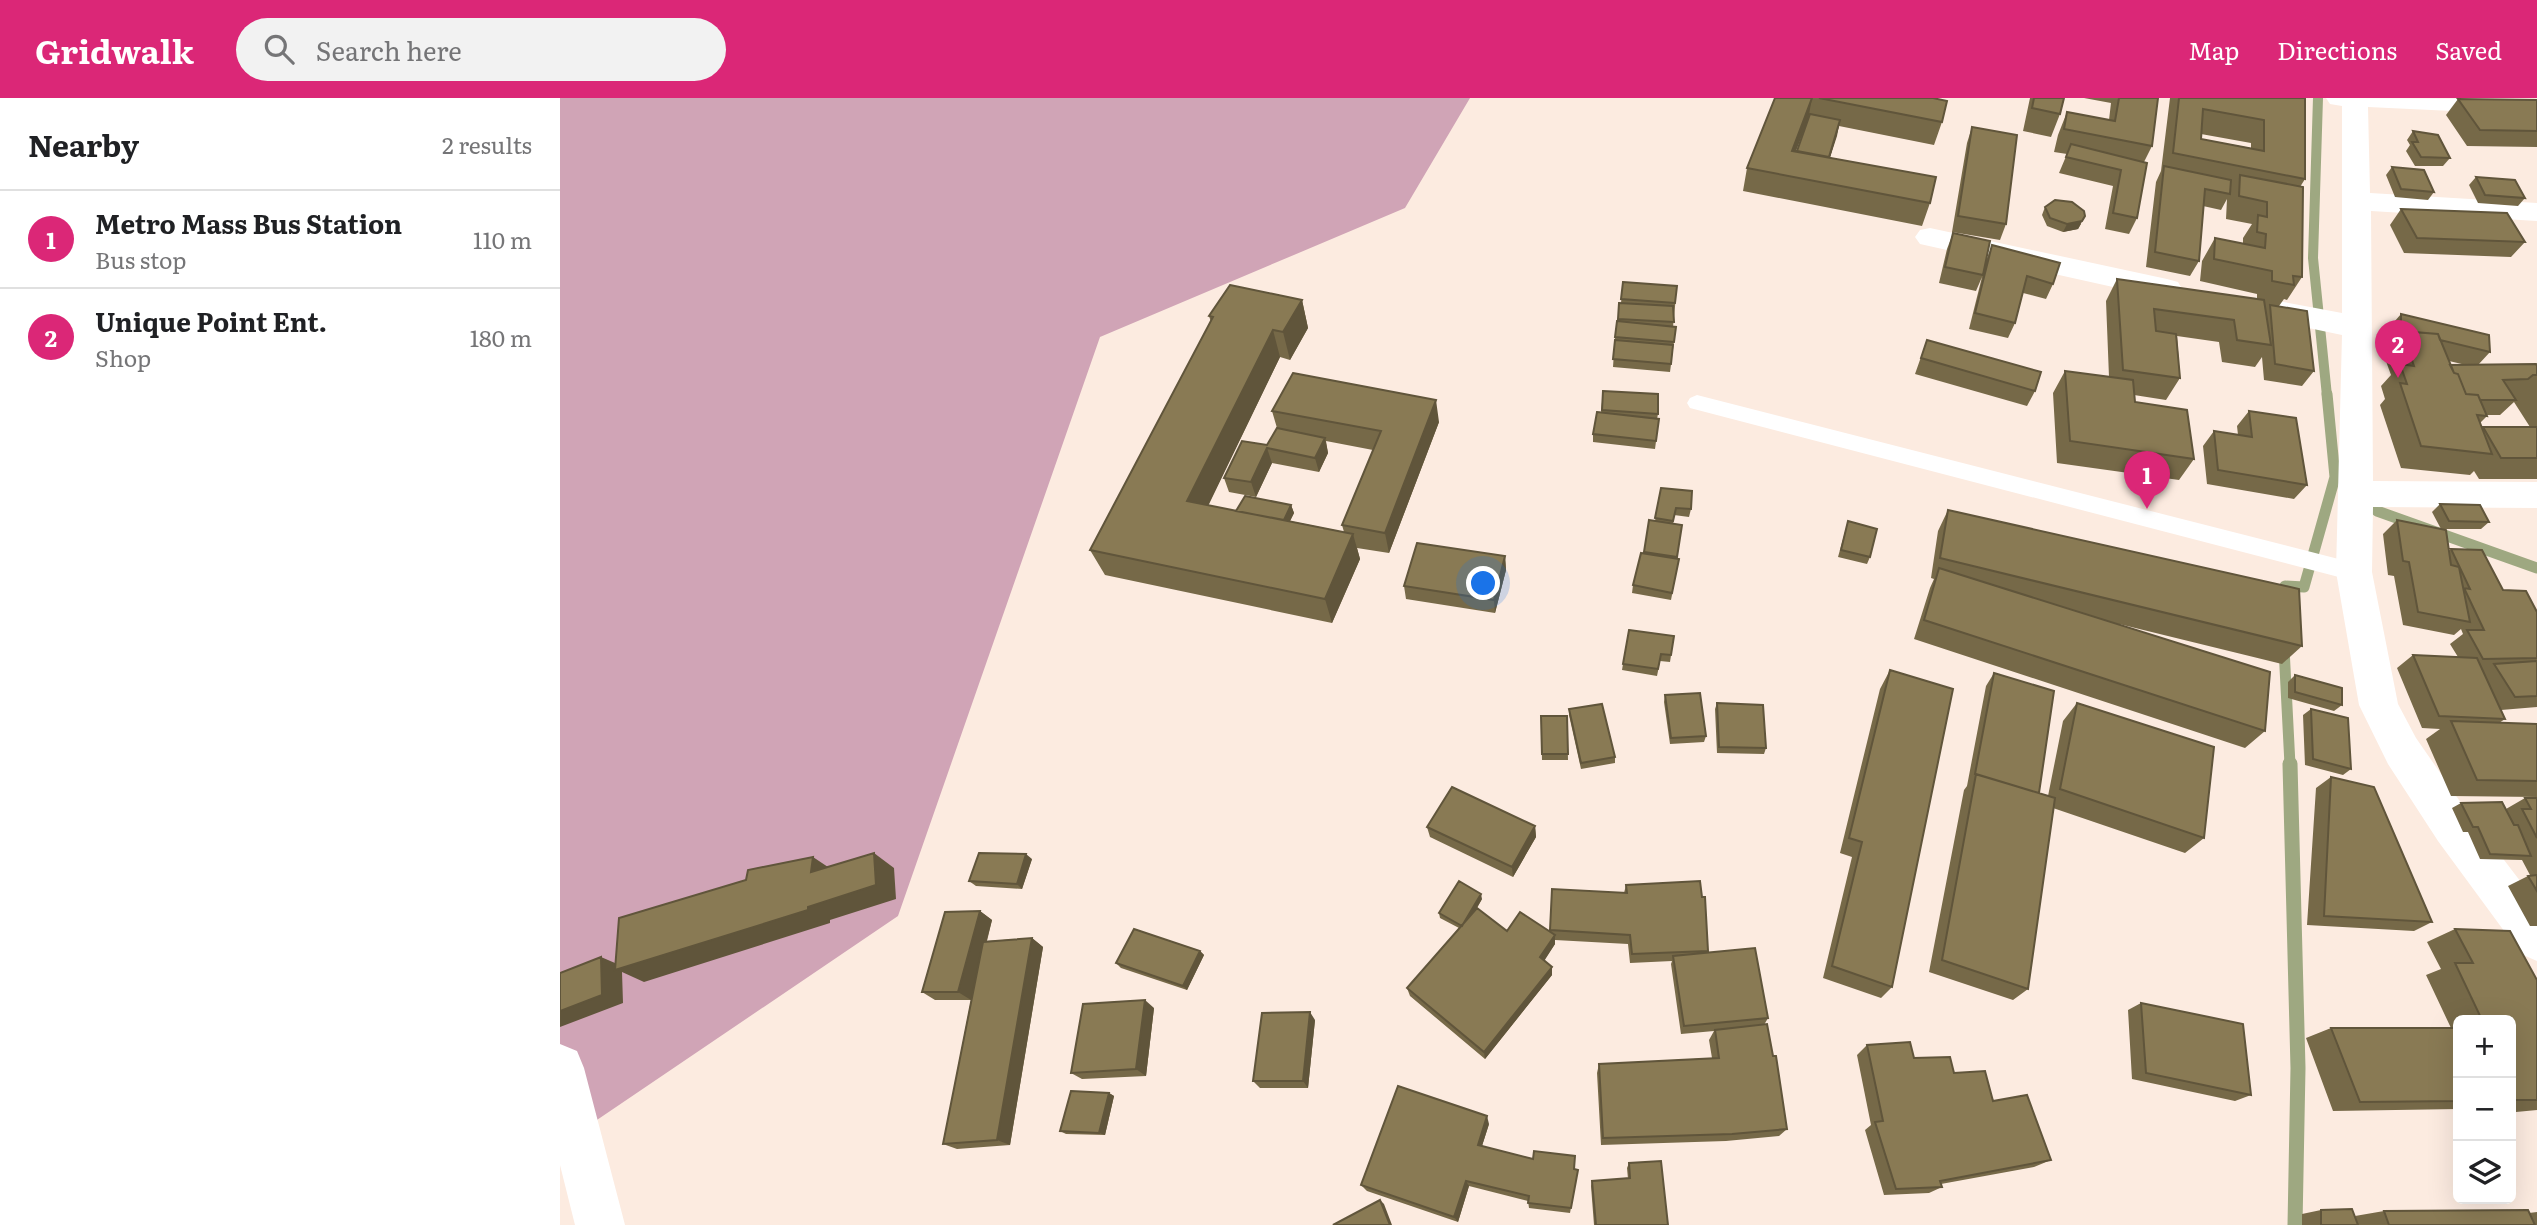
<!DOCTYPE html>
<html lang="en">
<head>
<meta charset="utf-8">
<style>
  body { margin:0; font-family:Literata,serif; background:#f2f2f2; color:#202124 }
  .controls { position:absolute; right:21px; bottom:21px; display:grid; overflow:hidden; border-radius:10px; box-shadow:0 7px 28px #0002 }
  .controls button { width:63px; height:63px; display:grid; place-items:center; padding:0; border:0; border-bottom:2px solid #e0e0e0; background:#fff; color:#202124; font:35px sans-serif }
  .you { position:absolute; left:924px; top:486px; width:24px; height:24px; margin:-18px; border:5px solid #fff; border-radius:50%; background:#1a73e8; box-shadow:0 0 0 10px #1a73e833 }
  .badge { display:grid; place-items:center; width:46px; height:46px; border-radius:50%; background:#db2777; color:#fff; font-size:23px; font-weight:700 }
  .pin { position:absolute; translate:-50% -58px; filter:drop-shadow(0 2px 4px #0008) }
  .pin::after { content:''; position:absolute; top:37px; width:24px; height:21px; background:inherit; clip-path:polygon(0 0,100% 0,50% 100%) }
  .list { margin:0; padding:0; list-style:none }
  h2 { display:flex; justify-content:space-between; align-items:center; height:91px; margin:0; padding:0 28px; font-size:30px }
  h2 small { font-size:23px; font-weight:400; color:#757577 }
  .list li { display:grid; grid-template-columns:46px 1fr auto; gap:21px; align-items:center; box-sizing:border-box; height:98px; padding:0 28px; border-top:2px solid #e0e0e0 }
  .list b { display:block; font-size:26px; white-space:nowrap }
  .list p { margin:0; font-size:23px; white-space:nowrap; color:#757577 }
  .list em { font-size:23px; font-style:normal; color:#757577 }
  .icon { flex:none; width:38px; height:38px; fill:none; stroke:currentColor; stroke-width:2; stroke-linecap:round; stroke-linejoin:round }
  .map { position:relative; flex:none; width:1977px; height:1127px; overflow:hidden }
  header { display:flex; align-items:center; gap:42px; box-sizing:border-box; height:98px; padding:0 35px; background:#db2777; color:#fff }
  header strong { font-size:33px }
  nav { display:flex; gap:38px; margin-inline-start:auto; font-size:24px }
  .search { width:490px; height:63px; background:#f2f2f2; display:flex; align-items:center; gap:18px; box-sizing:border-box; padding:0 24px; border-radius:38px; color:#757577; font-size:26px }
  main { display:flex }
  aside { flex:1; background:#fff }
  .map>svg:first-child { display:block }
  .forest { fill:#d0a4b6 }
  .lines { fill:none; stroke-linecap:round; stroke-linejoin:round }
  .stream-far2 { stroke:#9ea881; stroke-width:10 }
  .stream-far1 { stroke:#9ea881; stroke-width:11 }
  .stream { stroke:#9ea881; stroke-width:15 }
  .service { fill:#fff; fill-rule:evenodd }
  .minor { fill:#fff; fill-rule:evenodd }
  .wall { fill:#766948; fill-rule:evenodd }
  .shaded-wall { fill:#60553b }
  .building { fill:#897a54; stroke:#60553b; stroke-width:2; fill-rule:evenodd }
</style>
</head>
<body>
<header>
<strong>Gridwalk</strong>
<div class="search"><svg class="icon" aria-label="search" viewBox="0 0 24 24"><circle cx="10" cy="10" r="6"/><path d="M15 15l6 6"/></svg>Search here</div>
<nav><a>Map</a><a>Directions</a><a>Saved</a></nav>
</header>
<main>
<aside>
<h2>Nearby<small>2 results</small></h2>
<ul class="list">
<li><span class="badge">1</span><div><b>Metro Mass Bus Station</b><p>Bus stop</p></div><em>110 m</em></li>
<li><span class="badge">2</span><div><b>Unique Point Ent.</b><p>Shop</p></div><em>180 m</em></li>
</ul>
</aside>
<div class="map">
<svg width="1977" height="1127" viewBox="0 0 1977 1127">
  <rect width="100%" height="100%" fill="#fcebe0"/>
  <path class="forest" d="M 0,0 L 910,0 L 845,110 L 540,239 L 338,818 L 0,1047 Z"/>
  <g class="lines">
    <path class="stream-far2" d="M 1758,0 L 1753,160 L 1767,298"/>
    <path class="stream-far1" d="M 1817,413 L 1977,470
      M 1725,501 L 1725,488 L 1744,489 L 1775,379 L 1767,296
      M 1724,550 L 1730,667"/>
    <path class="stream" d="M 1730,666 L 1738,970 L 1735,1127"/>
    <path class="service" d="M 1137,297 L 1794,465 L 1802,467 L 1806,474 L 1802,481 L 1794,483 L 1130,310 L 1127,305 L 1130,300 Z"/>
    <path class="minor" d="M 1766,0 L 1977,1 L 1977,17 L 1808,9 L 1810,95 L 1977,105 L 1977,123 L 1811,113 L 1813,383 L 1977,384 L 1977,410 L 1813,409 L 1812,474 L 1838,606 L 1856,640 L 1908,715 L 1977,805 L 1977,863 L 1961,856 L 1878,743 L 1828,666 L 1799,607 L 1776,474 L 1782,237 L 1697,219 L 1686,216 L 1682,209 L 1686,202 L 1697,199 L 1782,215 L 1782,8 L 1770,6 Z
      M 1370,130 L 1607,181 L 1618,184 L 1622,191 L 1618,198 L 1607,201 L 1360,146 L 1355,139 L 1360,132 Z
      M 0,946 L 17,953 L 24,970 L 65,1127 L 15,1127 L 0,1067 Z"/>
  </g>
  <path class="wall" d="M 1215,0 L 1373,0 L 1382,24 L 1374,47 L 1279,28 L 1270,59 L 1370,105 L 1362,128 L 1183,93 L 1187,70 ZM 1248,22 L 1237,53 L 1236,53 Z
    M 1470,0 L 1504,0 L 1500,16 L 1491,39 L 1463,33 Z
    M 1524,0 L 1598,0 L 1592,48 L 1584,64 L 1577,120 L 1569,136 L 1545,131 L 1553,88 L 1499,75 L 1507,56 L 1494,54 L 1498,37 L 1507,14 L 1549,22 L 1551,5 Z
    M 1610,0 L 1745,0 L 1745,81 L 1740,89 L 1742,179 L 1727,202 L 1724,201 L 1719,208 L 1754,273 L 1742,288 L 1704,282 L 1702,259 L 1695,269 L 1662,264 L 1659,244 L 1617,238 L 1620,280 L 1606,302 L 1574,297 L 1575,304 L 1634,361 L 1619,382 L 1497,365 L 1493,295 L 1505,273 L 1549,279 L 1546,203 L 1557,181 L 1697,201 L 1697,196 L 1640,183 L 1642,163 L 1655,140 L 1683,146 L 1683,140 L 1692,126 L 1666,121 L 1667,101 L 1661,112 L 1643,108 L 1639,163 L 1630,178 L 1586,169 L 1596,84 L 1601,73 ZM 1641,36 L 1691,45 L 1691,50 L 1641,41 Z
    M 1898,1 L 1977,2 L 1977,49 L 1907,48 L 1886,17 Z
    M 1412,29 L 1446,126 L 1440,142 L 1392,134 L 1407,45 Z
    M 1853,33 L 1890,60 L 1883,68 L 1855,68 L 1846,53 L 1850,47 L 1847,42 Z
    M 1832,69 L 1874,94 L 1868,102 L 1835,99 L 1826,77 Z
    M 1916,79 L 1965,100 L 1958,108 L 1918,105 L 1909,87 Z
    M 1485,109 L 1521,126 L 1518,131 L 1503,134 L 1487,128 L 1482,117 Z
    M 1841,111 L 1965,144 L 1951,159 L 1844,155 L 1830,127 Z
    M 1393,135 L 1426,163 L 1432,147 L 1493,186 L 1486,201 L 1463,195 L 1455,225 L 1448,240 L 1409,231 L 1422,179 L 1416,193 L 1379,185 L 1387,151 Z
    M 1063,184 L 1117,188 L 1113,229 L 1116,229 L 1110,274 L 1053,269 L 1055,239 L 1058,223 L 1059,205 L 1061,205 Z
    M 742,202 L 748,230 L 730,262 L 720,259 L 648,407 L 676,413 L 731,407 L 734,415 L 730,423 L 784,434 L 782,427 L 813,352 L 766,343 L 768,355 L 759,374 L 712,365 L 696,399 L 669,394 L 664,380 L 707,347 L 717,330 L 712,313 L 879,324 L 829,455 L 797,450 L 800,461 L 772,525 L 545,477 L 530,452 L 651,224 L 649,218 Z
    M 1841,216 L 1930,254 L 1918,267 L 1977,268 L 1977,381 L 1919,381 L 1914,373 L 1910,377 L 1841,370 L 1820,307 L 1825,301 L 1821,288 L 1831,277 L 1823,255 L 1829,248 L 1828,231 ZM 1889,263 L 1906,267 L 1890,267 ZM 1954,304 L 1970,329 L 1922,330 L 1920,325 L 1927,318 L 1926,317 L 1940,317 Z
    M 1367,242 L 1475,293 L 1467,308 L 1355,276 Z
    M 1043,293 L 1098,316 L 1097,321 L 1099,321 L 1095,351 L 1033,344 L 1033,336 L 1041,315 Z
    M 1689,313 L 1747,387 L 1734,401 L 1647,386 L 1643,348 L 1654,333 L 1678,337 L 1677,328 Z
    M 1101,390 L 1131,411 L 1129,419 L 1114,417 L 1113,426 L 1122,427 L 1117,461 L 1119,461 L 1111,502 L 1072,495 L 1073,487 L 1084,455 L 1089,422 L 1095,423 Z
    M 1880,406 L 1929,424 L 1921,431 L 1881,431 L 1872,414 Z
    M 1388,412 L 1742,548 L 1722,566 L 1559,526 L 1705,633 L 1685,650 L 1354,541 L 1370,490 L 1374,481 L 1371,480 L 1378,433 Z
    M 1837,422 L 1889,453 L 1891,451 L 1943,492 L 1977,514 L 1977,609 L 1941,612 L 1945,621 L 1939,625 L 1977,626 L 1977,699 L 1891,698 L 1866,641 L 1880,631 L 1862,630 L 1837,570 L 1853,557 L 1898,559 L 1890,546 L 1903,536 L 1901,531 L 1894,537 L 1843,527 L 1834,478 L 1828,477 L 1823,436 Z
    M 1288,423 L 1310,459 L 1307,466 L 1278,459 Z
    M 945,458 L 946,472 L 935,515 L 846,501 L 844,488 Z
    M 1114,538 L 1110,564 L 1100,563 L 1097,578 L 1062,572 L 1063,566 Z
    M 1330,572 L 1332,889 L 1321,900 L 1263,880 L 1292,759 L 1280,755 L 1320,591 Z
    M 1434,575 L 1479,695 L 1488,698 L 1503,623 L 1517,605 L 1644,740 L 1625,755 L 1493,710 L 1468,891 L 1453,902 L 1369,874 L 1404,692 L 1407,688 L 1426,588 Z
    M 1735,577 L 1782,607 L 1774,613 L 1728,600 L 1728,584 Z
    M 1105,597 L 1146,638 L 1144,644 L 1110,646 L 1104,604 Z
    M 1157,605 L 1206,650 L 1204,656 L 1157,655 L 1155,611 Z
    M 1009,611 L 1055,659 L 1055,665 L 1021,671 L 1009,617 Z
    M 1751,611 L 1791,671 L 1783,677 L 1745,667 L 1743,617 Z
    M 981,618 L 1007,618 L 1008,662 L 982,662 Z
    M 1771,679 L 1872,824 L 1854,833 L 1747,827 L 1756,690 Z
    M 1965,700 L 1977,700 L 1977,828 L 1970,828 L 1948,788 L 1970,777 L 1962,762 L 1920,761 L 1908,734 L 1903,734 L 1892,710 L 1901,705 L 1946,711 Z
    M 975,728 L 976,739 L 953,779 L 870,739 L 867,729 Z
    M 472,761 L 462,791 L 416,788 L 409,783 Z
    M 1066,787 L 1148,853 L 1148,855 L 1208,920 L 1204,927 L 1227,1031 L 1219,1038 L 1166,1043 L 1041,1047 L 1037,975 L 1039,966 L 1152,960 L 1149,942 L 1154,933 L 1121,936 L 1111,866 L 1112,863 L 1070,865 L 1068,846 L 995,842 L 995,846 L 984,862 L 992,869 L 992,877 L 925,961 L 850,898 L 847,890 L 899,830 L 880,820 L 879,815 L 922,801 L 917,810 L 947,833 L 990,833 L 992,791 L 1064,795 Z
    M 420,813 L 432,822 L 427,843 L 472,840 L 483,849 L 450,1047 L 397,1051 L 383,1046 L 411,902 L 375,902 L 362,894 Z
    M 1895,831 L 1977,882 L 1977,1012 L 1956,1014 L 1953,1010 L 1951,1010 L 1951,922 L 1898,922 L 1898,1011 L 1773,1013 L 1746,940 L 1771,930 L 1891,930 L 1866,877 L 1881,871 L 1867,844 Z
    M 640,853 L 644,857 L 627,892 L 561,870 L 556,865 Z
    M 1581,905 L 1691,997 L 1675,1003 L 1572,981 L 1568,912 Z
    M 594,910 L 586,978 L 522,981 L 511,975 Z
    M 755,922 L 748,990 L 700,990 L 693,983 Z
    M 1307,947 L 1354,960 L 1394,975 L 1433,1003 L 1491,1062 L 1474,1069 L 1381,1086 L 1382,1089 L 1369,1095 L 1324,1097 L 1305,1032 L 1311,1027 L 1297,957 Z
    M 549,995 L 554,998 L 545,1037 L 506,1036 L 500,1033 Z
    M 929,1026 L 922,1048 L 1018,1072 L 1010,1115 L 969,1110 L 968,1103 L 909,1088 L 898,1124 L 807,1093 L 801,1087 Z
    M 1069,1065 L 1108,1127 L 1034,1127 L 1031,1088 L 1032,1083 L 1068,1081 L 1067,1070 Z
    M 1761,1112 L 1798,1127 L 1742,1127 L 1742,1116 Z
    M 1824,1113 L 1969,1115 L 1977,1114 L 1977,1127 L 1798,1127 L 1795,1118 Z"/>
  <path class="shaded-wall" d="M 1252,0 L 1248,22 L 1227,75 L 1232,53 Z
    M 1280,22 L 1277,38 L 1265,75 L 1269,59 Z
    M 1525,118 L 1518,131 L 1503,134 L 1507,126 Z
    M 742,202 L 748,230 L 730,262 L 723,234 Z
    M 713,232 L 720,259 L 638,429 L 627,403 Z
    M 876,302 L 879,324 L 829,455 L 825,435 Z
    M 765,340 L 768,355 L 759,374 L 755,360 Z
    M 707,350 L 712,365 L 696,399 L 691,384 Z
    M 731,407 L 734,415 L 725,433 L 723,425 Z
    M 793,436 L 800,461 L 772,525 L 765,501 Z
    M 945,458 L 946,472 L 935,515 L 934,502 Z
    M 975,728 L 976,739 L 953,779 L 952,769 Z
    M 314,755 L 334,770 L 336,801 L 270,822 L 270,825 L 84,884 L 62,874 L 63,905 L 0,929 L 0,913 L 41,859 L 62,868 L 248,809 Z
    M 466,756 L 472,761 L 462,791 L 457,786 Z
    M 253,759 L 274,773 L 251,774 Z
    M 921,796 L 922,801 L 903,833 L 902,828 Z
    M 420,813 L 432,822 L 411,902 L 398,894 Z
    M 995,837 L 995,846 L 981,868 L 980,859 Z
    M 472,840 L 483,849 L 450,1047 L 437,1042 Z
    M 640,853 L 644,857 L 627,892 L 623,888 Z
    M 992,869 L 992,877 L 925,961 L 924,954 Z
    M 585,902 L 594,910 L 586,978 L 576,971 Z
    M 750,914 L 755,922 L 748,990 L 743,983 Z
    M 549,995 L 554,998 L 545,1037 L 539,1035 Z
    M 927,1018 L 929,1026 L 920,1054 L 918,1047 Z
    M 906,1083 L 909,1088 L 898,1124 L 894,1119 Z
    M 820,1102 L 824,1106 L 832,1127 L 830,1127 Z"/>
  <path class="building" d="M 1215,0 L 1252,0 L 1232,53 L 1376,79 L 1370,105 L 1187,70 Z
    M 1259,0 L 1373,0 L 1387,3 L 1382,24 Z
    M 1474,0 L 1504,0 L 1500,16 L 1472,10 Z
    M 1559,0 L 1598,0 L 1592,48 L 1504,31 L 1507,14 L 1555,23 Z
    M 1619,0 L 1745,0 L 1745,81 L 1613,55 ZM 1643,11 L 1704,22 L 1704,53 L 1641,41 Z
    M 1898,1 L 1977,2 L 1977,33 L 1920,32 Z
    M 1250,16 L 1280,22 L 1269,59 L 1237,53 Z
    M 1412,29 L 1457,37 L 1446,126 L 1398,118 Z
    M 1853,33 L 1878,37 L 1890,60 L 1861,59 L 1852,44 L 1858,44 Z
    M 1511,46 L 1587,65 L 1577,120 L 1553,115 L 1561,72 L 1506,59 Z
    M 1604,68 L 1671,82 L 1670,96 L 1645,91 L 1639,163 L 1595,154 Z
    M 1832,69 L 1864,72 L 1874,94 L 1841,91 Z
    M 1680,77 L 1743,89 L 1742,179 L 1733,178 L 1734,187 L 1712,183 L 1712,173 L 1654,161 L 1655,140 L 1705,150 L 1706,136 L 1697,134 L 1698,117 L 1707,119 L 1707,104 L 1679,98 Z
    M 1916,79 L 1955,82 L 1965,100 L 1925,97 Z
    M 1495,102 L 1512,104 L 1524,113 L 1525,118 L 1522,123 L 1507,126 L 1490,120 L 1485,109 Z
    M 1841,111 L 1947,115 L 1965,144 L 1857,140 Z
    M 1393,135 L 1430,143 L 1423,177 L 1385,169 Z
    M 1432,147 L 1500,165 L 1493,186 L 1467,178 L 1455,225 L 1415,215 Z
    M 1557,181 L 1704,202 L 1711,247 L 1677,242 L 1674,222 L 1594,211 L 1596,233 L 1616,236 L 1620,280 L 1563,272 Z
    M 1063,184 L 1117,188 L 1115,205 L 1061,201 Z
    M 670,187 L 742,202 L 723,234 L 713,232 L 627,403 L 793,436 L 765,501 L 530,452 L 653,219 L 649,218 Z
    M 1059,205 L 1113,208 L 1114,224 L 1058,221 Z
    M 1710,207 L 1747,213 L 1754,273 L 1715,266 Z
    M 1841,216 L 1929,237 L 1930,254 L 1880,242 L 1878,236 L 1841,233 Z
    M 1057,223 L 1116,229 L 1114,244 L 1055,239 Z
    M 1842,233 L 1878,236 L 1894,275 L 1898,276 L 1906,296 L 1918,297 L 1927,318 L 1917,317 L 1932,356 L 1861,348 L 1840,285 L 1847,286 L 1840,266 L 1854,268 Z
    M 1055,242 L 1113,247 L 1111,266 L 1053,261 Z
    M 1367,242 L 1481,274 L 1475,293 L 1361,260 Z
    M 1976,266 L 1977,268 L 1977,277 L 1973,277 L 1968,281 L 1943,282 L 1956,302 L 1920,302 L 1918,297 L 1906,296 L 1898,276 L 1894,275 L 1890,267 Z
    M 1505,273 L 1573,282 L 1575,304 L 1627,312 L 1634,361 L 1510,343 Z
    M 733,275 L 876,302 L 825,435 L 782,427 L 821,333 L 712,313 Z
    M 1043,293 L 1098,296 L 1098,316 L 1042,312 Z
    M 1689,313 L 1736,320 L 1747,387 L 1658,372 L 1654,333 L 1692,339 Z
    M 1037,314 L 1099,321 L 1096,343 L 1033,336 Z
    M 1923,329 L 1977,329 L 1977,360 L 1941,360 Z
    M 717,330 L 765,340 L 755,360 L 707,350 L 691,384 L 664,380 L 682,343 L 707,347 Z
    M 1101,390 L 1132,393 L 1131,411 L 1116,410 L 1113,423 L 1095,420 Z
    M 685,398 L 731,407 L 724,422 L 676,413 Z
    M 1880,406 L 1920,407 L 1929,424 L 1889,423 Z
    M 1388,412 L 1739,491 L 1742,548 L 1380,460 Z
    M 1089,422 L 1122,427 L 1117,459 L 1084,454 Z
    M 1837,422 L 1886,432 L 1891,467 L 1899,469 L 1910,524 L 1858,514 L 1849,464 L 1843,463 Z
    M 1288,423 L 1317,431 L 1310,459 L 1281,452 Z
    M 857,445 L 945,458 L 934,502 L 844,488 Z
    M 1891,451 L 1922,452 L 1943,492 L 1966,493 L 1977,514 L 1977,560 L 1923,561 L 1907,532 L 1924,532 L 1904,490 L 1910,491 Z
    M 1081,455 L 1119,461 L 1112,495 L 1073,487 Z
    M 1379,470 L 1710,574 L 1705,633 L 1364,522 Z
    M 1069,532 L 1114,538 L 1111,557 L 1101,556 L 1098,571 L 1063,566 Z
    M 1853,557 L 1917,560 L 1945,621 L 1879,618 Z
    M 1977,563 L 1977,598 L 1955,599 L 1934,566 Z
    M 1330,572 L 1393,591 L 1332,889 L 1272,868 L 1302,744 L 1289,740 Z
    M 1434,575 L 1494,593 L 1479,695 L 1415,676 Z
    M 1735,577 L 1782,590 L 1782,607 L 1735,594 Z
    M 1140,595 L 1146,638 L 1111,640 L 1105,597 Z
    M 1157,605 L 1203,607 L 1206,650 L 1159,649 Z
    M 1517,605 L 1654,649 L 1644,740 L 1500,691 Z
    M 1042,606 L 1055,659 L 1021,665 L 1009,611 Z
    M 1751,611 L 1788,620 L 1791,671 L 1753,661 Z
    M 981,618 L 1007,618 L 1008,656 L 982,656 Z
    M 1891,623 L 1977,626 L 1977,683 L 1917,682 Z
    M 1416,676 L 1495,700 L 1468,891 L 1382,862 Z
    M 1771,679 L 1814,689 L 1872,824 L 1764,818 Z
    M 892,689 L 975,728 L 952,769 L 867,729 Z
    M 1965,700 L 1977,700 L 1977,740 L 1962,711 L 1971,711 Z
    M 1942,704 L 1954,727 L 1958,727 L 1971,758 L 1930,756 L 1918,729 L 1913,729 L 1901,705 Z
    M 314,755 L 316,787 L 248,809 L 248,812 L 55,872 L 59,820 L 186,782 L 188,772 L 253,759 L 251,774 Z
    M 419,755 L 466,756 L 457,786 L 409,783 Z
    M 1977,777 L 1977,793 L 1968,778 Z
    M 899,783 L 921,796 L 902,828 L 879,815 Z
    M 1140,783 L 1142,799 L 1145,799 L 1148,853 L 1072,856 L 1070,837 L 990,832 L 992,791 L 1067,795 L 1066,787 Z
    M 917,810 L 947,833 L 960,814 L 995,837 L 980,859 L 992,869 L 924,954 L 847,890 Z
    M 420,813 L 398,894 L 362,894 L 385,814 Z
    M 574,831 L 640,853 L 623,888 L 556,865 Z
    M 1895,831 L 1950,833 L 1977,882 L 1977,1002 L 1951,1002 L 1951,922 L 1922,922 L 1895,865 L 1913,865 Z
    M 472,840 L 437,1042 L 383,1046 L 423,844 Z
    M 1195,850 L 1208,920 L 1124,928 L 1113,858 Z
    M 41,859 L 42,897 L 0,913 L 0,875 Z
    M 585,902 L 576,971 L 511,975 L 523,906 Z
    M 1581,905 L 1683,926 L 1691,997 L 1586,975 Z
    M 750,914 L 743,983 L 693,983 L 702,915 Z
    M 1207,926 L 1213,958 L 1216,958 L 1227,1031 L 1172,1036 L 1043,1040 L 1039,966 L 1159,960 L 1155,932 Z
    M 1771,930 L 1898,930 L 1898,1003 L 1800,1004 Z
    M 1350,944 L 1354,960 L 1390,959 L 1394,975 L 1425,973 L 1433,1003 L 1467,997 L 1491,1062 L 1380,1083 L 1382,1089 L 1336,1091 L 1315,1024 L 1323,1023 L 1307,947 Z
    M 838,988 L 927,1018 L 918,1047 L 973,1061 L 974,1053 L 1015,1058 L 1014,1071 L 1018,1072 L 1011,1110 L 968,1105 L 969,1098 L 906,1083 L 894,1119 L 801,1087 Z
    M 511,993 L 549,995 L 539,1035 L 500,1033 Z
    M 1101,1063 L 1108,1127 L 1036,1127 L 1032,1083 L 1070,1080 L 1069,1065 Z
    M 820,1102 L 830,1127 L 773,1127 Z
    M 1792,1111 L 1798,1127 L 1761,1127 L 1761,1112 Z
    M 1968,1112 L 1975,1127 L 1829,1127 L 1824,1113 Z"/>
</svg>
<div class="controls">
<button>+</button>
<button>−</button>
<button><svg class="icon" aria-label="layers" viewBox="0 0 24 24"><path d="M12 4l9 5-9 5-9-5zM3 14l9 5 9-5"/></svg></button>
</div>
<div class="you"></div>
<div class="pin badge" style="left:1587px;top:411px">1</div>
<div class="pin badge" style="left:1838px;top:280px">2</div>
</div>
</main>
</body>
</html>
